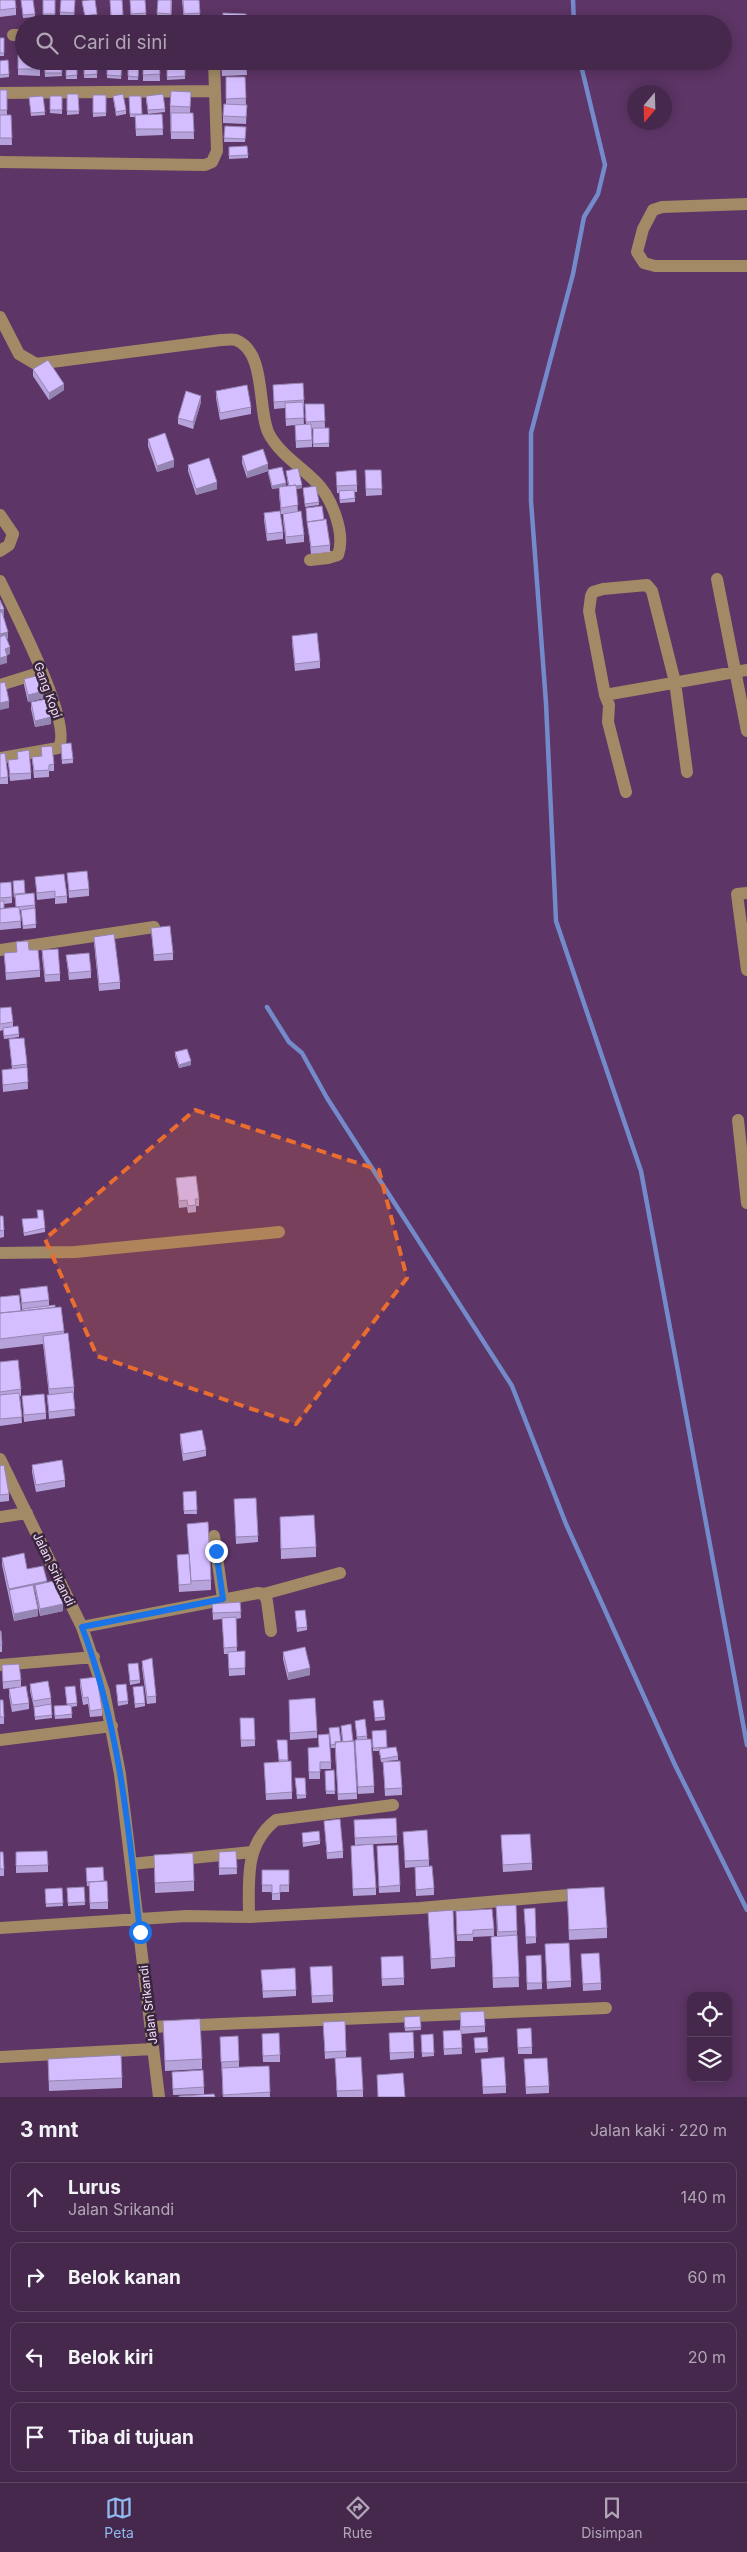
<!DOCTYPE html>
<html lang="id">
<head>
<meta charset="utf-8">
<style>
  body { margin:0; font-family:Inter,sans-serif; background:#503456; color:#f1f3f6 }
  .controls { position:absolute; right:15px; bottom:15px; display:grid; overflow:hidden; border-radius:10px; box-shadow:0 2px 12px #0003 }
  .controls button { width:45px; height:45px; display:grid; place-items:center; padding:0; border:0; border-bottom:1px solid #5e4464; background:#46284c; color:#f1f3f6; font:25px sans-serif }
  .compass { position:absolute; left:627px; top:85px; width:45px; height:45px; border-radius:50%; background:#46284c; box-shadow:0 2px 12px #0003; rotate:199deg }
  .stop { position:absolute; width:15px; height:15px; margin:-11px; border:4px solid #1a73e8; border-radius:50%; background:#fff }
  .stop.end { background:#1a73e8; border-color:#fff; box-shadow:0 1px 5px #0008 }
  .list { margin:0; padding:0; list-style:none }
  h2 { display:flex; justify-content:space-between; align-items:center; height:65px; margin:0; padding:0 20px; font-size:21px }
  h2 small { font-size:16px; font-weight:400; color:#b0a6b5 }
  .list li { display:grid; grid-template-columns:32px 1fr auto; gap:15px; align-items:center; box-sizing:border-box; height:70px; margin:0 10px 10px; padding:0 10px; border:1px solid #5e4464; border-radius:10px }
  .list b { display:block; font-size:19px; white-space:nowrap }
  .list p { margin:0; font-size:16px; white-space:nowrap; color:#b0a6b5 }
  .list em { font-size:16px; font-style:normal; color:#b0a6b5 }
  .icon { flex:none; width:28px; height:28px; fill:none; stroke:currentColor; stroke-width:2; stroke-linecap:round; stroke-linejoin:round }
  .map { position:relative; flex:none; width:747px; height:2097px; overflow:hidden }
  .search { position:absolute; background:#46284c; box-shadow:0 2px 12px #0003; left:15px; right:15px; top:15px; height:55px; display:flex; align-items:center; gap:12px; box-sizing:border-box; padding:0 18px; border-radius:28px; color:#b0a6b5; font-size:19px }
  .sheet { height:385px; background:#46284c }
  nav { display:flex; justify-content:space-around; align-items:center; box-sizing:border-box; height:70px; border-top:1px solid #5e4464; background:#46284c; font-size:14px; color:#b0a6b5 }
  nav a { display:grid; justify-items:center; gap:2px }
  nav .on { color:#90b9f0 }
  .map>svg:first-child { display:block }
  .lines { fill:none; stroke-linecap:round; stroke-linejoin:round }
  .stream { stroke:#738bca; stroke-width:4.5 }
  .minor { stroke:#a18a65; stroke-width:12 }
  .wall { fill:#b7a3db }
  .shaded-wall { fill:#9585b2 }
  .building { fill:#d5beff; stroke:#9585b2 }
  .route { stroke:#1a73e8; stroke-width:6 }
  .marked { fill:#ea6d30; fill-opacity:0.2; stroke:#ea6d30; stroke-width:4; stroke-dasharray:10 6; stroke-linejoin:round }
  .labels { text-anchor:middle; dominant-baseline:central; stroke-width:5; stroke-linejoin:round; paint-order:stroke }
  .street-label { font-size:12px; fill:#f5ddfa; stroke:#38263c }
</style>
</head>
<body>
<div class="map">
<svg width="747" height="2097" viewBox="0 0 747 2097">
  <rect width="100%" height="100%" fill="#5d3566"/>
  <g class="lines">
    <path class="stream" d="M 573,0 L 574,24
      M 580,61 L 605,165 L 598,194 L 584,217 L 573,274 L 531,433 L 531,501 L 546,703 L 556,921 L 641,1171 L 747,1745
      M 267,1007 L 289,1042 L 302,1053 L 327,1098 L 512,1386 L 566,1524 L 675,1765 L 747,1910"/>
    <path class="minor" d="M 13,35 L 24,35
      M 0,93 L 214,91
      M 0,162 L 205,165 L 212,162 L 217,151 L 214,61
      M 747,204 L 662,207 L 653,210 L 643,229 L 637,252 L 644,263 L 655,266 L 747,266
      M 0,317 L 19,354 L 36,364 L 221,340 C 225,340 232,339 236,340 C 267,352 257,411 269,434 C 279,453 300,466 315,481 C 331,496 346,533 338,555 L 328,558 L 310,560
      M 0,515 L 13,534 L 9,545 L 0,551
      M 717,579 L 747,731
      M 0,581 C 12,607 75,726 58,748 L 0,758
      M 0,685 L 42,672
      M 605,695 L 589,611 L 591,596 L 593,592 L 603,589 L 647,585 L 652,591 L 675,682 L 687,772
      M 626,792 L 608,722 L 609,705 L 605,695 L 747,670
      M 747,893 L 737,894 L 747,970
      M 0,950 L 154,927
      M 738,1120 L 747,1203
      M 0,1253 L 75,1252 L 279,1232
      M 0,1459 L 82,1627 L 104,1692 L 120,1774 L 159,2097
      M 0,1517 L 27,1513
      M 214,1536 L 223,1599
      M 264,1594 L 340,1573
      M 82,1627 L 258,1593 L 264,1594 L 267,1601 L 271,1631
      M 0,1665 L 94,1657
      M 0,1740 L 112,1726
      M 131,1864 L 252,1852
      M 249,1917 C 249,1880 244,1845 276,1820 L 393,1805
      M 0,1928 L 186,1916 L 249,1917 L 420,1908 L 580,1894
      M 151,2027 L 606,2008
      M 0,2057 L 153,2049"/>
  </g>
  <path class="wall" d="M 0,0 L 16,8 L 16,15 L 0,17 Z
    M 21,0 L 35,14 L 35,17 L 23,18 Z
    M 43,0 L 55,0 L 55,18 L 43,18 Z
    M 75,0 L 74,20 L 60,19 L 60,12 Z
    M 110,0 L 122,0 L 123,19 L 111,19 Z
    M 130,0 L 146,13 L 146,20 L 131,21 Z
    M 172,0 L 171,21 L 157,20 L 157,13 Z
    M 182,0 L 199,0 L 200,20 L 184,21 Z
    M 82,1 L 97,14 L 97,18 L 85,20 Z
    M 19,31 L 24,31 L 24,61 L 40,61 L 40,76 L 18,75 L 18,55 L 19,55 Z
    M 0,38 L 4,38 L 4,56 L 0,56 Z
    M 8,60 L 9,77 L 0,78 L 0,61 Z
    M 44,61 L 61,61 L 62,76 L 45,77 Z
    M 66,61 L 77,61 L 77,79 L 66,79 Z
    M 84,61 L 97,61 L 97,78 L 84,78 Z
    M 107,61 L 122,61 L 121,79 L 107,78 Z
    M 128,61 L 139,61 L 138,80 L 128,80 Z
    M 143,61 L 159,61 L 160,81 L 143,81 Z
    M 221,61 L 246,61 L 247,75 L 222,76 Z
    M 185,67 L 185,79 L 167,80 L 167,68 Z
    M 226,77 L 245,77 L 246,105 L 247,105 L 246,124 L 223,123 L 223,116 L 226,104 Z
    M 0,90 L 7,90 L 7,115 L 11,115 L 12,145 L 0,145 Z
    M 191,92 L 190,113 L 193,113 L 194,139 L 171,139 L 170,106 Z
    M 67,94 L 78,94 L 79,114 L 67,115 Z
    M 93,95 L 106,95 L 106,116 L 93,117 Z
    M 43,96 L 45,115 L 31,116 L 29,97 Z
    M 50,96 L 62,96 L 62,114 L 50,113 Z
    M 113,96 L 126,110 L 126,114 L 116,116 Z
    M 129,96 L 141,96 L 142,115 L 162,114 L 163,135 L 136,136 L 135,117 L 130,117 Z
    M 146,99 L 165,109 L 165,112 L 148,114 Z
    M 225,126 L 246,127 L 245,142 L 224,142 Z
    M 229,147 L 248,155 L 248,158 L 229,159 Z
    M 33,369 L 64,390 L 49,400 L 33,376 Z
    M 273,385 L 304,400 L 304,407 L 303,407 L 304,425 L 306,424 L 305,404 L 324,404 L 325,428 L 329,428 L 329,447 L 313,447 L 313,428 L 312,429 L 312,447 L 296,448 L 295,425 L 286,426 L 285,408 L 274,409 Z
    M 216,391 L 251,407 L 251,414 L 220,420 L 216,398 Z
    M 201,402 L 193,429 L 178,424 L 178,418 Z
    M 148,439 L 174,467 L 157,472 L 148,446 Z
    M 242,456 L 268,471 L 247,478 L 242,463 Z
    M 188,465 L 217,489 L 196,495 L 188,471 Z
    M 268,470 L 286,486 L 288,486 L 286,471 L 302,488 L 296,489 L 298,512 L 304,535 L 304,542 L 286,544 L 283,520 L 283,514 L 281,514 L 279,494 L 279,488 L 272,489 L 268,473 Z
    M 365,470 L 381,470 L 382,495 L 366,496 Z
    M 336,472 L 357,485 L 357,492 L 355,492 L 355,502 L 340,503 L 339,493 L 337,493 Z
    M 303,488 L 319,502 L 319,505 L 305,507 Z
    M 306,508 L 324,520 L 330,545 L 330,552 L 311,554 Z
    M 264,513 L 283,532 L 283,539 L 267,541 L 264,520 Z
    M 292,636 L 320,661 L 320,668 L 295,671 L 292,643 Z
    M 24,679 L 44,698 L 28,702 L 24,685 Z
    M 31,702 L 51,724 L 35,727 L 31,709 Z
    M 61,744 L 73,759 L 73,763 L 62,764 Z
    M 41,747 L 54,764 L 54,771 L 49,771 L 49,777 L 34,778 L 32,757 L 41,756 Z
    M 17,752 L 31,773 L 31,779 L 10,781 L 8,760 L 17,759 Z
    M 0,754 L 8,777 L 8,784 L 0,784 Z
    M 67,873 L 89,889 L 89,896 L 69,898 Z
    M 35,877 L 67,896 L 67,903 L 55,904 L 55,898 L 37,900 Z
    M 24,880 L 25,894 L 35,905 L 36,928 L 23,929 L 21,910 L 20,910 L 21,928 L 0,930 L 0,883 L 12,897 L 12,903 L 4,904 L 4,908 L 16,907 L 15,897 L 14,898 L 13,885 Z
    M 151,928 L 173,953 L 173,960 L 154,961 Z
    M 94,937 L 120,982 L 120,989 L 99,991 L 94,943 Z
    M 16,942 L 40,970 L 40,977 L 6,980 L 4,953 L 17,952 Z
    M 42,950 L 60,974 L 60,981 L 45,982 L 42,957 Z
    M 66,955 L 91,971 L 91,978 L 69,980 Z
    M 0,1008 L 13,1022 L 13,1027 L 19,1034 L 19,1037 L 4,1039 L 3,1030 L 0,1031 Z
    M 9,1039 L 27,1064 L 28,1089 L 3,1092 L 2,1070 L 12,1069 Z
    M 175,1052 L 191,1065 L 179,1068 L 175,1056 Z
    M 176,1178 L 199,1199 L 199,1206 L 196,1206 L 196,1212 L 188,1213 L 187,1207 L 179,1208 Z
    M 0,1216 L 4,1230 L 4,1237 L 0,1238 Z
    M 22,1219 L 45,1228 L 45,1232 L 24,1236 Z
    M 20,1289 L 49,1300 L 49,1306 L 55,1307 L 61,1307 L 64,1333 L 74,1387 L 74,1397 L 73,1397 L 75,1416 L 49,1419 L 47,1395 L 49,1395 L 43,1344 L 0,1349 L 0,1297 L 21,1311 L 23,1311 L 23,1310 L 22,1310 Z
    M 0,1362 L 21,1389 L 21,1396 L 20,1396 L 22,1423 L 0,1426 Z
    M 22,1396 L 46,1413 L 46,1419 L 24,1422 Z
    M 180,1434 L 206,1450 L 206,1456 L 183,1461 L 180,1441 Z
    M 32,1465 L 65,1480 L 65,1487 L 36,1492 L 32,1472 Z
    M 0,1466 L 9,1494 L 9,1501 L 0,1502 Z
    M 196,1491 L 197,1514 L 184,1514 L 183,1492 Z
    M 234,1499 L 258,1536 L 258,1542 L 236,1544 Z
    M 280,1517 L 316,1547 L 316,1557 L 281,1559 Z
    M 187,1524 L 211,1580 L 211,1590 L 179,1592 L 177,1555 L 189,1554 Z
    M 2,1558 L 27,1569 L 47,1583 L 63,1611 L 40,1616 L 35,1590 L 34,1590 L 38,1616 L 14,1621 L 2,1565 Z
    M 240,1602 L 241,1618 L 236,1619 L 237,1652 L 245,1651 L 245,1675 L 229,1676 L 228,1654 L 224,1654 L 222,1619 L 213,1620 L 212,1604 Z
    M 295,1611 L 307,1627 L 307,1630 L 297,1632 Z
    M 0,1631 L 2,1645 L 2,1652 L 0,1652 Z
    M 283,1652 L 310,1675 L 288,1680 L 283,1659 Z
    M 142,1661 L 156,1696 L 156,1703 L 147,1704 L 142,1668 Z
    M 128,1664 L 140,1680 L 140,1683 L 130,1685 Z
    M 2,1665 L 21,1680 L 21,1687 L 29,1703 L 29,1709 L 12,1712 L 9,1696 L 9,1689 L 18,1687 L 3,1689 Z
    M 80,1679 L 102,1709 L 102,1716 L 90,1717 L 88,1704 L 83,1705 L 80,1686 Z
    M 30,1684 L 51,1698 L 52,1718 L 35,1720 L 34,1708 L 30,1691 Z
    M 116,1685 L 128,1701 L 128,1704 L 118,1706 Z
    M 65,1687 L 77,1703 L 77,1706 L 71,1707 L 72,1718 L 55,1719 L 54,1710 L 67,1705 Z
    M 133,1687 L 145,1703 L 145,1706 L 135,1708 Z
    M 0,1700 L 4,1717 L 4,1724 L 0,1724 Z
    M 373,1701 L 385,1717 L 385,1720 L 375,1721 Z
    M 289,1706 L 317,1731 L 317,1738 L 290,1740 Z
    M 240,1718 L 255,1740 L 255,1746 L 241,1747 Z
    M 355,1721 L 367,1736 L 374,1786 L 374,1793 L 358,1794 L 355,1747 L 355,1740 L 357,1740 Z
    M 341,1726 L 357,1793 L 357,1799 L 338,1800 L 335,1748 L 331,1748 L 329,1728 L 341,1742 L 342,1742 Z
    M 386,1730 L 387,1748 L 398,1756 L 398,1760 L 387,1761 L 402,1788 L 402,1795 L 385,1796 L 383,1762 L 381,1762 L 379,1751 L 373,1751 L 372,1731 Z
    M 277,1740 L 287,1740 L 288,1761 L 292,1792 L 292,1799 L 266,1800 L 264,1763 L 279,1762 Z
    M 308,1748 L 331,1762 L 331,1769 L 320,1769 L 320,1779 L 309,1779 Z
    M 334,1770 L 335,1794 L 326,1794 L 325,1771 Z
    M 295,1778 L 305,1778 L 306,1798 L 297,1799 Z
    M 354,1820 L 397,1836 L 397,1843 L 355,1845 Z
    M 324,1821 L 343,1851 L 343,1858 L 327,1859 Z
    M 403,1832 L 429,1860 L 429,1866 L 434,1888 L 434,1895 L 416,1896 L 415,1867 L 405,1868 Z
    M 302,1833 L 320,1841 L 320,1844 L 303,1847 Z
    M 501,1835 L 532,1863 L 532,1870 L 503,1872 Z
    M 351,1846 L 376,1888 L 376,1895 L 353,1896 Z
    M 377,1846 L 400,1885 L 400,1892 L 379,1893 Z
    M 236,1851 L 237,1874 L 219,1875 L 219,1852 Z
    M 0,1852 L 4,1869 L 4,1876 L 0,1876 Z
    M 16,1852 L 48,1865 L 48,1872 L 16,1873 Z
    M 154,1855 L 194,1881 L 194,1891 L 155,1893 Z
    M 86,1868 L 104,1881 L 108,1902 L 108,1909 L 90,1909 L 89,1886 L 87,1886 Z
    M 262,1870 L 289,1870 L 289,1892 L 280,1892 L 280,1900 L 272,1900 L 272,1892 L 262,1892 Z
    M 84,1887 L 85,1905 L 68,1906 L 67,1888 Z
    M 62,1888 L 63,1906 L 46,1907 L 45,1889 Z
    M 567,1889 L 607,1928 L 607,1938 L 569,1940 Z
    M 516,1905 L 519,1987 L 493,1988 L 491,1937 L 497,1936 L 496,1906 Z
    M 524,1909 L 536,1937 L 536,1943 L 526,1944 Z
    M 456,1911 L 494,1929 L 494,1936 L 473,1937 L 473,1941 L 457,1941 Z
    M 428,1912 L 455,1957 L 455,1967 L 431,1969 Z
    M 545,1944 L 571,1981 L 571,1987 L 547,1989 Z
    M 581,1954 L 601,1983 L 601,1990 L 583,1991 Z
    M 526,1956 L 542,1983 L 542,1989 L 527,1990 Z
    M 381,1964 L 404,1978 L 404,1985 L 382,1986 Z
    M 310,1967 L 333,1995 L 333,2002 L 312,2003 Z
    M 261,1970 L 296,1990 L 296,1996 L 263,1998 Z
    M 460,2012 L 485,2026 L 485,2032 L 461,2034 L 462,2054 L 444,2055 L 443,2038 L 460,2030 Z
    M 420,2016 L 421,2030 L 405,2031 L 404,2017 Z
    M 163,2021 L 202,2059 L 202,2069 L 165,2071 Z
    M 323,2022 L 346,2051 L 346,2057 L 363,2090 L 363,2097 L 337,2097 L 335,2058 L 325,2059 Z
    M 517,2029 L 532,2047 L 532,2054 L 518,2054 Z
    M 389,2033 L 414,2052 L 414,2058 L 390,2060 Z
    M 433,2034 L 434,2056 L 422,2057 L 421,2035 Z
    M 220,2037 L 239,2061 L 239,2067 L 269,2066 L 270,2097 L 223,2097 Z
    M 487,2037 L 488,2052 L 475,2053 L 474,2038 Z
    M 262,2041 L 280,2055 L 280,2062 L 263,2062 Z
    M 48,2059 L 122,2078 L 122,2088 L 49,2091 Z
    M 481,2059 L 506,2086 L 506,2093 L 483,2094 Z
    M 524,2059 L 549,2086 L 549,2093 L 526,2094 Z
    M 172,2072 L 204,2087 L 204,2094 L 173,2095 Z"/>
  <path class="shaded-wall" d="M 64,384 L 64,390 L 49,400 L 49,393 Z
    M 201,396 L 201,402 L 193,429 L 193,422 Z
    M 174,460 L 174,467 L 157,472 L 157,466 Z
    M 268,464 L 268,471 L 247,478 L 247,472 Z
    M 217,482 L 217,489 L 196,495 L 196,489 Z
    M 286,483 L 286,486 L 272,489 L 272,486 Z
    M 302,485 L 302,488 L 289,491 L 289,487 Z
    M 4,609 L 4,616 L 0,617 L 0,610 Z
    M 8,632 L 8,639 L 0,641 L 0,634 Z
    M 10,647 L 10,654 L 5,656 L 5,649 Z
    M 7,656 L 7,663 L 0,665 L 0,658 Z
    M 44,691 L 44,698 L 28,702 L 28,695 Z
    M 9,701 L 9,708 L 0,710 L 0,703 Z
    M 51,717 L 51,724 L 35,727 L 35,721 Z
    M 191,1061 L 191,1065 L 179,1068 L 179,1065 Z
    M 47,1581 L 47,1587 L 35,1585 L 35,1590 L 10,1595 L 9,1590 L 9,1595 L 9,1589 Z
    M 63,1604 L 63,1611 L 40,1616 L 40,1609 Z
    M 38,1609 L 38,1616 L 14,1621 L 14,1614 Z
    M 310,1668 L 310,1675 L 288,1680 L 288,1673 Z"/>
  <path class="building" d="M 0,0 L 15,0 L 16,8 L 0,10 Z
    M 21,0 L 33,0 L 35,14 L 23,15 Z
    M 43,0 L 55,0 L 55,14 L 43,14 Z
    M 61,0 L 75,0 L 74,13 L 60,12 Z
    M 90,0 L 95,0 L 97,14 L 85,16 L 82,1 Z
    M 110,0 L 122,0 L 123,15 L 111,16 Z
    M 130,0 L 145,0 L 146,13 L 131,14 Z
    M 158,0 L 171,0 L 171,14 L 157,13 Z
    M 183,0 L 199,0 L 200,13 L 184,14 Z
    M 223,13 L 246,14 L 247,24 L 223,24 Z
    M 19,31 L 24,31 L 24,50 L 19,51 Z
    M 0,38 L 4,38 L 4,53 L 0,53 Z
    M 18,55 L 24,55 L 24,61 L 40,61 L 40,69 L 18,69 Z
    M 8,60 L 9,74 L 0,75 L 0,61 Z
    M 45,61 L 61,61 L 62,73 L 45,73 Z
    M 66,61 L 77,61 L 77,75 L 66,76 Z
    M 84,61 L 97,61 L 97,74 L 84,75 Z
    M 107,61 L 122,61 L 121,76 L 107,75 Z
    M 128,61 L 139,61 L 138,77 L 128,76 Z
    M 143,61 L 159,61 L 160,74 L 143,75 Z
    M 221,61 L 246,61 L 247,68 L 222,69 Z
    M 185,67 L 185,76 L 167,77 L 167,68 Z
    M 226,77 L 245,77 L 246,98 L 226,99 Z
    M 0,90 L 7,90 L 7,110 L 0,110 Z
    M 171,91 L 191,92 L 190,107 L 170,106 Z
    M 67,94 L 78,94 L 79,111 L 67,111 Z
    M 123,94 L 126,110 L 116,112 L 113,96 Z
    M 163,94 L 165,109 L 148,110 L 146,96 Z
    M 93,95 L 106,95 L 106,113 L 93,113 Z
    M 43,96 L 45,112 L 31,113 L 29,97 Z
    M 50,96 L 62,96 L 62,110 L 50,110 Z
    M 129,96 L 141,96 L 142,114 L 130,114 Z
    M 224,104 L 247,105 L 246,117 L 223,116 Z
    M 171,113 L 193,113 L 194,132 L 171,132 Z
    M 162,114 L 163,129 L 136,129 L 135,115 Z
    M 0,115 L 11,115 L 12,138 L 0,138 Z
    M 225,126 L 246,127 L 245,139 L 224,138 Z
    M 247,146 L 248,155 L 229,156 L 229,147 Z
    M 48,360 L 64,384 L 49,393 L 33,369 Z
    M 303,383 L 304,400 L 274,402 L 273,385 Z
    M 247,385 L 251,407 L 220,413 L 216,391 Z
    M 186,391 L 201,396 L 193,422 L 178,418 Z
    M 303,402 L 304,418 L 286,419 L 285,403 Z
    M 305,404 L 324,404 L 325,421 L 306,422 Z
    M 311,424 L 312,440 L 296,441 L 295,425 Z
    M 313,428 L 329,428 L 329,443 L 313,444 Z
    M 165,433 L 174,460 L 157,466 L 148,439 Z
    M 263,449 L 268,464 L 247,472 L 242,456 Z
    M 209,458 L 217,482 L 196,489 L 188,465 Z
    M 282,467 L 286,483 L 272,486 L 268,470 Z
    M 298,468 L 302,485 L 296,486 L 296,485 L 289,486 L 286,471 Z
    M 356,470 L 357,485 L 337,486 L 336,472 Z
    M 365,470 L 381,470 L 382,489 L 366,489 Z
    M 296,485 L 298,505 L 281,508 L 279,487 Z
    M 316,486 L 319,502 L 305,504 L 303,488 Z
    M 354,490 L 355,498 L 340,500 L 339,491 Z
    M 322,506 L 324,520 L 307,522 L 306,508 Z
    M 280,511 L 283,532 L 267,534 L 264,513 Z
    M 301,511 L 304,535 L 286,537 L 283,514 Z
    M 326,519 L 330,545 L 311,547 L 307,522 Z
    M 0,600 L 4,609 L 0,610 Z
    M 0,612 L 2,612 L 8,632 L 0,634 Z
    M 317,633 L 320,661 L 295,664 L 292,636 Z
    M 5,635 L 10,647 L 5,649 L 7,656 L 0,658 L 0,637 Z
    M 40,675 L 44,691 L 28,695 L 24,679 Z
    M 5,682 L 9,701 L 0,703 L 0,683 Z
    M 47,699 L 51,717 L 35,721 L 31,702 Z
    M 71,743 L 73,759 L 62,760 L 61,744 Z
    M 52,746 L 54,764 L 49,765 L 49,770 L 34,771 L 32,757 L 42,756 L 41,747 Z
    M 29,750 L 31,773 L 10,774 L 8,760 L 18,759 L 17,752 Z
    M 5,753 L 8,777 L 0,778 L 0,754 Z
    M 87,871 L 89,889 L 69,891 L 67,873 Z
    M 64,874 L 67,896 L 55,897 L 55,891 L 37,893 L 35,877 Z
    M 24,880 L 25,893 L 14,894 L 13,881 Z
    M 11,882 L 12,897 L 0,898 L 0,883 Z
    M 34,893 L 35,905 L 16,907 L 15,895 Z
    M 0,901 L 4,901 L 4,908 L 0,909 Z
    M 19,907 L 21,921 L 0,923 L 0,909 Z
    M 35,908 L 36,924 L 23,926 L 21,910 Z
    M 170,926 L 173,953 L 154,955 L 151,928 Z
    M 114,934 L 120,982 L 99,984 L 94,937 Z
    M 28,941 L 29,950 L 38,950 L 40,970 L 6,973 L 4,953 L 17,952 L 16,942 Z
    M 58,949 L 60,974 L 45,975 L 42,950 Z
    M 89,953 L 91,971 L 69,973 L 66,955 Z
    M 11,1007 L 13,1022 L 0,1024 L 0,1008 Z
    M 18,1026 L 19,1034 L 4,1036 L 3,1028 Z
    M 24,1038 L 27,1064 L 12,1066 L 9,1039 Z
    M 187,1049 L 191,1061 L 179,1065 L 175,1052 Z
    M 27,1067 L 28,1082 L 3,1085 L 2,1070 Z
    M 196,1176 L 199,1199 L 195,1199 L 196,1205 L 188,1206 L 187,1200 L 179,1201 L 176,1178 Z
    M 37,1210 L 43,1210 L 45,1228 L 24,1233 L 22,1219 L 38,1218 Z
    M 0,1216 L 3,1216 L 4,1230 L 0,1231 Z
    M 47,1286 L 49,1300 L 22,1303 L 20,1289 Z
    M 19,1295 L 21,1311 L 0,1313 L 0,1297 Z
    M 55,1305 L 55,1307 L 23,1311 L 23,1309 Z
    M 61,1307 L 64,1331 L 0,1339 L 0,1313 Z
    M 68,1333 L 74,1387 L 49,1389 L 43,1336 Z
    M 18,1360 L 21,1389 L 0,1392 L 0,1362 Z
    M 73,1392 L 75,1409 L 49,1412 L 47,1395 Z
    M 19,1393 L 22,1417 L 0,1419 L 0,1395 Z
    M 44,1394 L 46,1413 L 24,1415 L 22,1396 Z
    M 202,1430 L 206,1450 L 183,1454 L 180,1434 Z
    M 62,1460 L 65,1480 L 36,1485 L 32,1465 Z
    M 4,1465 L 9,1494 L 0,1495 L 0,1466 Z
    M 196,1491 L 197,1510 L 184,1511 L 183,1492 Z
    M 256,1498 L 258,1536 L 236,1537 L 234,1499 Z
    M 314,1515 L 316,1547 L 281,1549 L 280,1517 Z
    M 208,1522 L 211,1580 L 191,1581 L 187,1524 Z
    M 24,1553 L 27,1569 L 43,1566 L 47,1581 L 9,1589 L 2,1558 Z
    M 189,1554 L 191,1584 L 179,1585 L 177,1555 Z
    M 58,1580 L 63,1604 L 40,1609 L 35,1585 Z
    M 33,1585 L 38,1609 L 14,1614 L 9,1590 Z
    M 240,1602 L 241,1612 L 213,1613 L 212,1604 Z
    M 305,1610 L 307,1627 L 297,1628 L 295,1611 Z
    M 236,1617 L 237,1647 L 224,1648 L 222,1618 Z
    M 0,1631 L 1,1631 L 2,1645 L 0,1645 Z
    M 305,1647 L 310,1668 L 288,1673 L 283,1652 Z
    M 245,1651 L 245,1668 L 229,1669 L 228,1652 Z
    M 152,1658 L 156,1696 L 147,1697 L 142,1661 Z
    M 138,1663 L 140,1680 L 130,1681 L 128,1664 Z
    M 19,1664 L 21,1680 L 3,1682 L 2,1665 Z
    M 97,1677 L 102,1709 L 90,1711 L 88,1697 L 83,1698 L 80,1679 Z
    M 48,1681 L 51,1698 L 33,1701 L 30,1684 Z
    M 126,1684 L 128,1701 L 118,1702 L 116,1685 Z
    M 26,1686 L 29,1703 L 12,1705 L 9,1689 Z
    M 75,1686 L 77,1703 L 67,1704 L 65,1687 Z
    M 143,1686 L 145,1703 L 135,1704 L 133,1687 Z
    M 315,1698 L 317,1731 L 290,1733 L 289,1700 Z
    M 0,1700 L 3,1700 L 4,1717 L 0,1717 Z
    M 383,1700 L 385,1717 L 375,1718 L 373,1701 Z
    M 51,1704 L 52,1715 L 35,1717 L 34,1707 Z
    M 71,1705 L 72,1714 L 55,1716 L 54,1706 Z
    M 240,1718 L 254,1718 L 255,1740 L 241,1740 Z
    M 365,1719 L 367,1736 L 357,1737 L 355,1721 Z
    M 351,1724 L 353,1741 L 343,1742 L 341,1726 Z
    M 339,1727 L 341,1742 L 335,1742 L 336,1744 L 331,1745 L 329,1728 Z
    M 386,1730 L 387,1747 L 373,1748 L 372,1731 Z
    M 329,1734 L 331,1762 L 320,1762 L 320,1772 L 309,1772 L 308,1748 L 319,1747 L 318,1735 Z
    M 371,1739 L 374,1786 L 358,1787 L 355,1740 Z
    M 277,1740 L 287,1740 L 288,1760 L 279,1760 Z
    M 354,1741 L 357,1793 L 338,1794 L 335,1742 Z
    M 396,1747 L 398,1756 L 381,1759 L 379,1749 Z
    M 291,1761 L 292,1792 L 266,1794 L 264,1763 Z
    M 400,1761 L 402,1788 L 385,1789 L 383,1762 Z
    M 334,1770 L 335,1791 L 326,1791 L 325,1771 Z
    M 295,1778 L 305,1778 L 306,1795 L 297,1795 Z
    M 396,1818 L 397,1836 L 355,1838 L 354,1820 Z
    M 340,1819 L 343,1851 L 327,1853 L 324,1821 Z
    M 427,1830 L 429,1860 L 405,1861 L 403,1832 Z
    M 319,1831 L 320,1841 L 303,1843 L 302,1833 Z
    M 530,1834 L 532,1863 L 503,1865 L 501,1835 Z
    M 373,1844 L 376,1888 L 353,1889 L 351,1846 Z
    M 398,1845 L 400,1885 L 379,1887 L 377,1846 Z
    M 47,1851 L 48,1865 L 16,1866 L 16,1852 Z
    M 236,1851 L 237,1868 L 219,1868 L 219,1852 Z
    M 0,1852 L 3,1852 L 4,1869 L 0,1869 Z
    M 193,1853 L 194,1881 L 155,1883 L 154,1855 Z
    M 432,1866 L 434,1888 L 416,1890 L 415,1867 Z
    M 103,1867 L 104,1881 L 87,1882 L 86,1868 Z
    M 262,1870 L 289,1870 L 289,1885 L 280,1885 L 280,1893 L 272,1894 L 272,1885 L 262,1885 Z
    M 107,1881 L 108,1902 L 90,1903 L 89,1882 Z
    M 84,1887 L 85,1902 L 68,1903 L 67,1888 Z
    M 604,1887 L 607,1928 L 569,1930 L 567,1889 Z
    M 62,1888 L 63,1903 L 46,1904 L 45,1889 Z
    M 516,1905 L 517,1931 L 498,1932 L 496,1906 Z
    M 535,1908 L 536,1937 L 526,1937 L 524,1909 Z
    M 492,1909 L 494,1929 L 473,1930 L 473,1934 L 457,1935 L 456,1911 Z
    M 453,1910 L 455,1957 L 431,1959 L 428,1912 Z
    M 517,1935 L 519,1977 L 493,1978 L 491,1937 Z
    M 569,1943 L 571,1981 L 547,1982 L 545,1944 Z
    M 599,1953 L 601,1983 L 583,1984 L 581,1954 Z
    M 541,1955 L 542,1983 L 527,1983 L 526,1956 Z
    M 403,1956 L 404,1978 L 382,1979 L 381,1957 Z
    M 332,1966 L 333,1995 L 312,1996 L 310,1967 Z
    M 295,1968 L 296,1990 L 263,1991 L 261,1970 Z
    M 484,2011 L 485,2026 L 461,2027 L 460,2012 Z
    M 420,2016 L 421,2027 L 405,2028 L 404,2017 Z
    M 200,2019 L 202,2059 L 165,2061 L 163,2021 Z
    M 345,2021 L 346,2051 L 325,2052 L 323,2022 Z
    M 531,2028 L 532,2047 L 518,2048 L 517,2029 Z
    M 461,2030 L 462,2048 L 444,2049 L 443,2031 Z
    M 413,2032 L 414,2052 L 390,2053 L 389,2033 Z
    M 279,2033 L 280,2055 L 263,2056 L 262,2034 Z
    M 433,2034 L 434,2053 L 422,2053 L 421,2035 Z
    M 238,2036 L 239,2061 L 221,2062 L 220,2037 Z
    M 487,2037 L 488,2049 L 475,2049 L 474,2038 Z
    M 121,2055 L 122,2078 L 49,2081 L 48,2059 Z
    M 361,2057 L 363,2090 L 337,2091 L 335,2058 Z
    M 504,2057 L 506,2086 L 483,2087 L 481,2059 Z
    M 547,2058 L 549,2086 L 526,2087 L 524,2059 Z
    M 269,2066 L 270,2092 L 223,2095 L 222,2068 Z
    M 203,2070 L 204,2087 L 173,2089 L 172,2072 Z
    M 403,2073 L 405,2097 L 378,2097 L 377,2075 Z
    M 214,2094 L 215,2097 L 179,2097 L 179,2096 Z"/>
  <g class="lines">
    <path class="route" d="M 140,1932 C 129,1829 119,1725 82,1627 L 223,1599 L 216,1551"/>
  </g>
  <path class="marked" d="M 195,1110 L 379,1170 L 407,1278 L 296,1424 L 97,1356 L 45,1239 Z"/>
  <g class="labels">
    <g class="street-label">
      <text transform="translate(48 690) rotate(70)">Gang Kopi</text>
      <text transform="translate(54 1569) rotate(64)">Jalan Srikandi</text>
      <text transform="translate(148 2005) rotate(-97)">Jalan Srikandi</text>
    </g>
  </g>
</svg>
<div class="controls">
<button><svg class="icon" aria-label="locate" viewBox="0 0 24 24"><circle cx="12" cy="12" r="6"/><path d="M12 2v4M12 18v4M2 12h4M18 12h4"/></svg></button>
<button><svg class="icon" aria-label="layers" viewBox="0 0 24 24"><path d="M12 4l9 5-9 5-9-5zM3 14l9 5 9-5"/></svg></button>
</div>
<svg class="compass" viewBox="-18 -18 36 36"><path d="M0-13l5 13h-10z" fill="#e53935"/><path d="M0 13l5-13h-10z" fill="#b0a6b5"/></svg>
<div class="stop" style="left:140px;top:1932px"></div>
<div class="stop end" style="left:216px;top:1551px"></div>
<div class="search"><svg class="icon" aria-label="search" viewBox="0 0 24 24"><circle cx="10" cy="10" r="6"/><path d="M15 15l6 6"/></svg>Cari di sini</div>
</div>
<section class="sheet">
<h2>3 mnt<small>Jalan kaki · 220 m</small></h2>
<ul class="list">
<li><svg class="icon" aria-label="ahead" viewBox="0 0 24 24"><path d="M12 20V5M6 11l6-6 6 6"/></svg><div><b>Lurus</b><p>Jalan Srikandi</p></div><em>140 m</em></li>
<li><svg class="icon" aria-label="right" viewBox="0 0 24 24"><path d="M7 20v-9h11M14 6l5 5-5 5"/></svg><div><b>Belok kanan</b></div><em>60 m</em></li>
<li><svg class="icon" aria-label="left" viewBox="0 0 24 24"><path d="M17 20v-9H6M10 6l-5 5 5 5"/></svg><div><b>Belok kiri</b></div><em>20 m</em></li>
<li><svg class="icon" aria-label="arrive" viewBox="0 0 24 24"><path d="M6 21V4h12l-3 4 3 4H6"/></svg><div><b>Tiba di tujuan</b></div></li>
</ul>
</section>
<nav>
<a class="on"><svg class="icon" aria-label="map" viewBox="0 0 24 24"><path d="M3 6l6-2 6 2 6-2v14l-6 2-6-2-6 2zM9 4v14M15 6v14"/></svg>Peta</a>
<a><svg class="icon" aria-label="directions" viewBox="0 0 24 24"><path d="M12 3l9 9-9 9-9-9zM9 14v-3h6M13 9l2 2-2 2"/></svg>Rute</a>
<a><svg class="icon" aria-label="saved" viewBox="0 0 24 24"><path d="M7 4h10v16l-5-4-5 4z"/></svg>Disimpan</a>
</nav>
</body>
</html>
